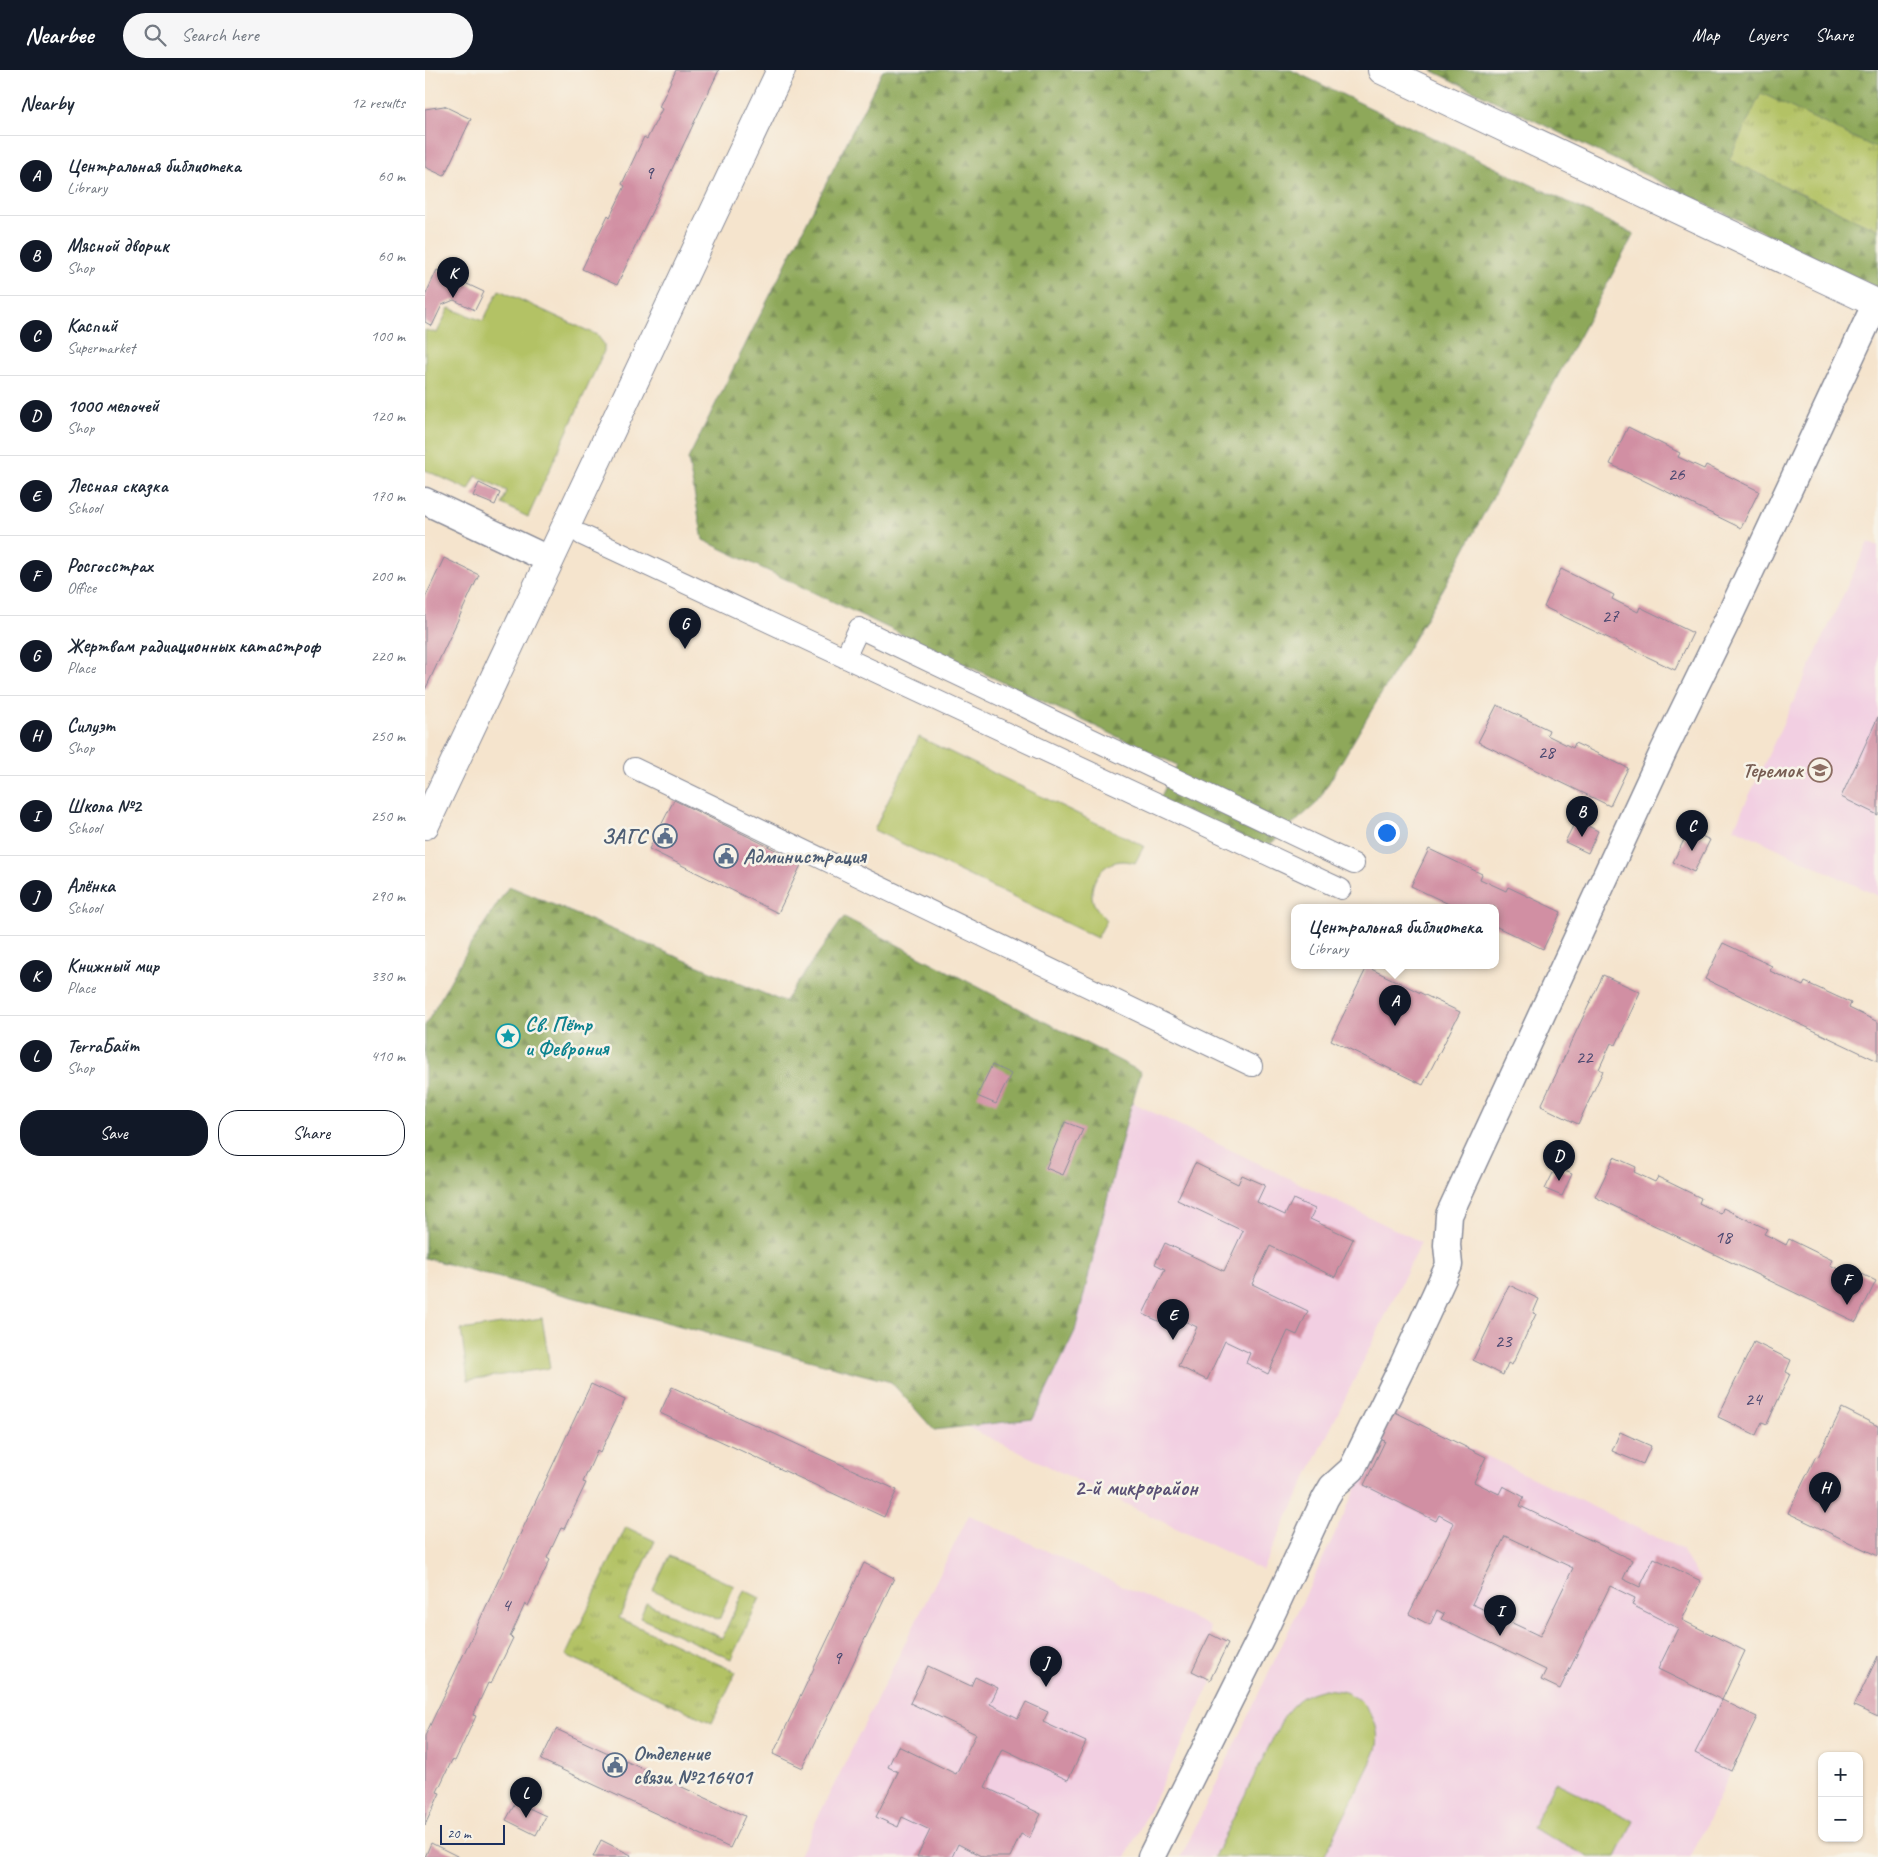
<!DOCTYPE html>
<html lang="en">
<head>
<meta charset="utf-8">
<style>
  body { margin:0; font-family:Caveat,sans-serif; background:#f6f6f7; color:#1f2937 }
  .controls { position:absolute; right:15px; bottom:15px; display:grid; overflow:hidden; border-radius:10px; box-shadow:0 1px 4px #0004 }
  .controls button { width:45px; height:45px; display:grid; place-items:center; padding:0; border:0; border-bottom:1px solid #e0e1e3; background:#fff; color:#1f2937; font:25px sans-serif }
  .scale { position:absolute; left:15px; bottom:12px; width:65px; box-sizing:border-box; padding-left:5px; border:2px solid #1b2f5e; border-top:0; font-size:14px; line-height:18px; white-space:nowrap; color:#1b2f5e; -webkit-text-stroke:4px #f7f3e8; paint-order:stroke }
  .you { position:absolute; left:961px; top:762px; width:18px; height:18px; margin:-12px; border:4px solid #fff; border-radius:50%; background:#1a73e8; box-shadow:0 0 0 8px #1a73e833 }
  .badge { display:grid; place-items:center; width:32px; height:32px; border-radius:50%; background:#111827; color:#fff; font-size:16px; font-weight:700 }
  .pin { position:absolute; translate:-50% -41px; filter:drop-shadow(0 1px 2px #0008) }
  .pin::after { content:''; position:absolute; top:26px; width:18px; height:15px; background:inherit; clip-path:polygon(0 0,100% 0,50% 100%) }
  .popup { position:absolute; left:866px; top:834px; width:208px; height:65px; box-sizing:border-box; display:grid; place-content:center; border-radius:10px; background:#fff; filter:drop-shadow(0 1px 4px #0005); font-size:16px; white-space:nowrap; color:#747a83 }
  .popup b { font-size:19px; color:#1f2937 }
  .popup::after { content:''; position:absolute; left:50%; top:100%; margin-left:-10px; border:10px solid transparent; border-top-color:#fff }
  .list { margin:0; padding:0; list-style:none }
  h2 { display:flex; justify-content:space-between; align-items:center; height:65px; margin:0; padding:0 20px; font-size:21px }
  h2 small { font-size:16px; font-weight:400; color:#747a83 }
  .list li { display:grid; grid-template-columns:32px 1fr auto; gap:15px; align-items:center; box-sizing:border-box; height:80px; padding:0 20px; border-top:1px solid #e0e1e3 }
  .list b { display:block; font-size:19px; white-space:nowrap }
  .list p { margin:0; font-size:16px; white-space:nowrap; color:#747a83 }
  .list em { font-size:16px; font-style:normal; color:#747a83 }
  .actions { display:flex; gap:10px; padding:15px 20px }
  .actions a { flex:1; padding:11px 0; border:1px solid #111827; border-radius:20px; text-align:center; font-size:18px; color:#111827 }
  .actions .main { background:#111827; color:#fff }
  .icon { flex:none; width:28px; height:28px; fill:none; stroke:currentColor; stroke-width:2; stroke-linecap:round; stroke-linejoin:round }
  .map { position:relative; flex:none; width:1453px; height:1787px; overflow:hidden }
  header { display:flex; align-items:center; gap:30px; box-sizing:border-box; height:70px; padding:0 25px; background:#111827; color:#fff }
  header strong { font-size:24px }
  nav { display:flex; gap:28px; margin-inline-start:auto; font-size:18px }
  .search { width:350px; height:45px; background:#f6f6f7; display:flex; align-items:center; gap:12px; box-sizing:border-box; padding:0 18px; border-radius:28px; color:#747a83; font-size:19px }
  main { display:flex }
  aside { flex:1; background:#fff }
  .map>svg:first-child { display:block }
  .built { fill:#f2cfe2 }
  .green { fill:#b3c265; stroke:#677862 }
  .forest { fill:url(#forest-firs); stroke:#546c5c }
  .park { fill:url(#park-tufts); stroke:#677862 }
  .building { fill:#d18fa3; fill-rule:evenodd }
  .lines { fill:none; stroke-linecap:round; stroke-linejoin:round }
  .pedestrian-casing { stroke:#888a96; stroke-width:22 }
  .minor-casing { stroke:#888a96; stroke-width:29 }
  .tertiary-casing { stroke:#888a96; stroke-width:30 }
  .pedestrian { stroke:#fff; stroke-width:20 }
  .minor { stroke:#fff; stroke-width:26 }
  .tertiary { stroke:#fff; stroke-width:28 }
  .labels { text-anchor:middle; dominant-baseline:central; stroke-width:5; stroke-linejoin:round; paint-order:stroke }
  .number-label { font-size:19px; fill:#48476f }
  .education-label { font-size:21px; font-weight:bold; fill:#785e54; stroke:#f7f3e8; text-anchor:end }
  .service-label { font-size:21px; font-weight:bold; fill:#4e5e75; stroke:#f7f3e8; text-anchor:start }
  .culture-label { font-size:21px; font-weight:bold; fill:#0d838f; stroke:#f7f3e8; text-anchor:start }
  .neighbourhood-label { font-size:22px; font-weight:bold; fill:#5b5176; stroke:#f7f3e8 }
</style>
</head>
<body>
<header>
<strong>Nearbee</strong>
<div class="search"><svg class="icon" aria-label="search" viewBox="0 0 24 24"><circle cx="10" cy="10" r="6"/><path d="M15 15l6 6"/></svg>Search here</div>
<nav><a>Map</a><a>Layers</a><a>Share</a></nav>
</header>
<main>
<aside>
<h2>Nearby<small>12 results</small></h2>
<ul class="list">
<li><span class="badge">A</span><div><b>Центральная библиотека</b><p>Library</p></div><em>60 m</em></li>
<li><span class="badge">B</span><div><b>Мясной дворик</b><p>Shop</p></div><em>60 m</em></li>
<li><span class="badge">C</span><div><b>Каспий</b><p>Supermarket</p></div><em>100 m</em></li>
<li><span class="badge">D</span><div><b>1000 мелочей</b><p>Shop</p></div><em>120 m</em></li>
<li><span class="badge">E</span><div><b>Лесная сказка</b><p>School</p></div><em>170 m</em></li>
<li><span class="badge">F</span><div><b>Росгосстрах</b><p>Office</p></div><em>200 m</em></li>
<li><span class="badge">G</span><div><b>Жертвам радиационных катастроф</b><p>Place</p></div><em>220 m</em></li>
<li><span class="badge">H</span><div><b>Силуэт</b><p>Shop</p></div><em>250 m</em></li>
<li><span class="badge">I</span><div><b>Школа №2</b><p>School</p></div><em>250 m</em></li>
<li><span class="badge">J</span><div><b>Алёнка</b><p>School</p></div><em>290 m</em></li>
<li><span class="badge">K</span><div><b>Книжный мир</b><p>Place</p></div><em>330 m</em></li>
<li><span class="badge">L</span><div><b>TerraБайт</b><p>Shop</p></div><em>410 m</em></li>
</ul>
<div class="actions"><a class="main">Save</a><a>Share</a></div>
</aside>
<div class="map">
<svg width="1453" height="1787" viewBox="0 0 1453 1787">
  <defs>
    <pattern id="forest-firs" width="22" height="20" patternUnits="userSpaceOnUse" patternTransform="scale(1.25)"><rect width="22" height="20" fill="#8ea85a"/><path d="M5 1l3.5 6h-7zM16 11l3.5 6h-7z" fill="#73894e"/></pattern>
    <pattern id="park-tufts" width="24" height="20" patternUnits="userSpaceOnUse" patternTransform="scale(1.25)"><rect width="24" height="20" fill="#b3c265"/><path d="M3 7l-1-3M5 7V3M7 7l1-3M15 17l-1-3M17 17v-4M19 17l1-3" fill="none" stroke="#919e56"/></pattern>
  </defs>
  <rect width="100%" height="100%" fill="#f7f3e8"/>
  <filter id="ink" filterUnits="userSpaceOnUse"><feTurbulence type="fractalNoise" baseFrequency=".02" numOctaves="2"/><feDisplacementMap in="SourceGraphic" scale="10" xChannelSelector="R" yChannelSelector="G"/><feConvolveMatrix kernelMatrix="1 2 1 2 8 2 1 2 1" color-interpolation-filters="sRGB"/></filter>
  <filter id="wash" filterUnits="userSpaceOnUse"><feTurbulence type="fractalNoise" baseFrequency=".0096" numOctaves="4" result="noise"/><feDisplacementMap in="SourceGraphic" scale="20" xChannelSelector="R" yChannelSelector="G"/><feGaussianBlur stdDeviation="1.12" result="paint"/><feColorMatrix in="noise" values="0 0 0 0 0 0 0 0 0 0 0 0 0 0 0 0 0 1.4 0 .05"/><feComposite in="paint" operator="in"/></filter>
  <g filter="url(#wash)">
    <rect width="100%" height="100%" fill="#f5e4cd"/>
    <path class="built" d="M 1443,472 L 1453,477 L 1453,826 L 1309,758 Z
      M 659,1009 L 996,1172 L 837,1500 L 516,1344 Z
      M 968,1341 L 1256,1479 L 1276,1511 L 1257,1550 L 1320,1581 L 1297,1630 L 1332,1647 L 1266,1787 L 756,1787 Z
      M 544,1445 L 784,1556 L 785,1564 L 803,1573 L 785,1610 L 787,1612 L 701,1787 L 373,1787 Z"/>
    <path class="green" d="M 74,220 L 172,265 L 179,274 L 179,281 L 103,447 L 77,434 L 82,421 L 51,406 L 44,420 L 0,400 L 0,260 L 12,263 L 24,238 L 58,251 Z
      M 494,667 L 719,776 L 710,793 C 706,792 702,791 698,791 C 677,791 661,815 669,834 C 672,840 678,845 682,850 L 672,868 L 449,760 Z
      M 117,1248 L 125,1298 L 43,1310 L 36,1260 Z
      M 244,1486 L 309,1516 L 294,1550 L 228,1520 Z
      M 900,1619 C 906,1620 914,1620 920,1622 C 941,1630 956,1653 952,1676 C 951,1681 948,1687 946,1692 L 899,1787 L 789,1787 L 859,1646 C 872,1629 879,1624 900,1619 Z
      M 1130,1712 L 1209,1751 L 1191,1787 L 1164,1787 L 1107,1758 Z"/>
    <path class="forest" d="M 458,0 L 866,0 L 1209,164 L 1021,514 L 892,733 L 842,777 L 734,730 L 752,695 L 278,470 L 263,389 Z
      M 1006,0 L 1453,0 L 1453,218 Z
      M 84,816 L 359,932 L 419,847 L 716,1002 L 700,1057 L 650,1261 L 608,1349 L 509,1360 L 466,1312 L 0,1188 L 0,956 L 46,874 Z"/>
    <path class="park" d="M 1336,23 L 1453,79 L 1453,160 L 1304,90 Z
      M 201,1457 L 230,1471 L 194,1548 L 311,1602 L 287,1653 L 141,1585 Z
      M 319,1520 L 335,1528 L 306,1589 L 215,1548 L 221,1533 L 297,1568 Z"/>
    <g id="blocks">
      <path class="building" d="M 251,0 L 294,0 L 192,215 L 157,199 L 183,145 L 185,147 L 200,116 L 197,114 L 219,67 L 222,69 L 237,39 L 234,37 Z
        M 19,36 L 46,49 L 19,106 L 0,97 L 0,39 Z
        M 12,200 L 59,222 L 50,240 L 29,230 L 17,235 L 7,256 L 0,252 L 0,226 Z
        M 1203,357 L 1255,383 L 1253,387 L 1279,399 L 1281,395 L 1334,421 L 1316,458 L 1185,394 Z
        M 54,413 L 75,423 L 70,435 L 48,426 Z
        M 19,488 L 54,505 L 0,620 L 0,528 Z
        M 1136,499 L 1189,525 L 1187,529 L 1213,542 L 1215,537 L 1268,563 L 1250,600 L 1119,537 Z
        M 1072,635 L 1124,660 L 1122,665 L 1148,678 L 1150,673 L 1203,698 L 1185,736 L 1053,672 Z
        M 1453,647 L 1453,745 L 1416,727 Z
        M 249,730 L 377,793 L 353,843 L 224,779 Z
        M 1151,750 L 1173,761 L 1163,783 L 1140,772 Z
        M 1264,760 L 1285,770 L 1269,802 L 1248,792 Z
        M 1004,779 L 1057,804 L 1055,809 L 1081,821 L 1083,817 L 1136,842 L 1118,879 L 1070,856 L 1070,837 L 1030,837 L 986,816 Z
        M 1298,873 L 1347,896 L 1345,901 L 1378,916 L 1380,912 L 1426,933 L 1424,938 L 1453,952 L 1453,991 L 1280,909 Z
        M 942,897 L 1035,942 L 998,1015 L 906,970 Z
        M 1178,905 L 1215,922 L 1191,975 L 1186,973 L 1174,999 L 1178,1001 L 1153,1054 L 1116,1036 Z
        M 567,995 L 586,1004 L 571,1034 L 552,1026 Z
        M 640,1052 L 658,1059 L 638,1105 L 621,1098 Z
        M 1189,1087 L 1211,1097 L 1209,1102 L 1230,1112 L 1233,1107 L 1276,1128 L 1274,1133 L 1296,1144 L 1298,1138 L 1342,1159 L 1339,1164 L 1350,1169 L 1361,1175 L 1364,1169 L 1407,1190 L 1405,1195 L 1427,1206 L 1429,1200 L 1451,1211 L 1431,1252 L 1170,1127 Z
        M 770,1093 L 813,1114 L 817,1105 L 840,1115 L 832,1132 L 860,1145 L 868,1129 L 890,1139 L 885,1149 L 928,1169 L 910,1207 L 845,1176 L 827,1214 L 883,1241 L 872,1265 L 863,1261 L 843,1304 L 821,1293 L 825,1283 L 800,1271 L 782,1310 L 753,1296 L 772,1257 L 745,1244 L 740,1254 L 718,1244 L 740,1199 L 730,1194 L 740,1173 L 799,1201 L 818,1161 L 752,1130 Z
        M 1135,1099 L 1147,1104 L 1137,1126 L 1120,1119 L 1128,1103 Z
        M 1084,1215 L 1114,1229 L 1108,1243 L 1111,1244 L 1087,1295 L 1083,1293 L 1078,1305 L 1048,1290 Z
        M 1329,1272 L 1366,1290 L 1361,1302 L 1365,1304 L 1342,1354 L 1337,1352 L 1331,1365 L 1293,1347 Z
        M 166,1314 L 200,1330 L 175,1383 L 172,1381 L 158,1412 L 161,1413 L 139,1459 L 136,1458 L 122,1488 L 125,1490 L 103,1536 L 100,1534 L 85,1567 L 88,1568 L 66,1614 L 63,1613 L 48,1645 L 51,1646 L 30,1691 L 27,1690 L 12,1722 L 15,1723 L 0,1755 L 0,1666 Z
        M 247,1317 L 472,1420 L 459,1447 L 235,1343 Z
        M 1417,1338 L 1453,1356 L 1453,1486 L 1363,1443 L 1391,1386 L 1393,1387 Z
        M 968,1341 L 1061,1387 L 1049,1412 L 1074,1424 L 1078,1416 L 1099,1427 L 1095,1436 L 1207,1490 L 1198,1509 L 1215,1517 L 1229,1488 L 1276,1511 L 1257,1550 L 1320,1581 L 1297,1630 L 1233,1599 L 1253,1558 L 1207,1535 L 1210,1528 L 1185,1516 L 1135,1619 L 1116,1610 L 1121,1600 L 1016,1549 L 1019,1544 L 1012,1540 L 1005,1555 L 984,1544 L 1029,1453 L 1014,1445 L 1011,1451 L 939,1415 L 960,1371 L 954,1369 ZM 1080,1466 L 1148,1498 L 1115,1566 L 1047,1534 Z
        M 1195,1362 L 1226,1376 L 1218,1394 L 1187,1381 Z
        M 439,1493 L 469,1508 L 378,1698 L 348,1684 Z
        M 785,1564 L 803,1573 L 785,1610 L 767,1601 Z
        M 1453,1586 L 1453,1647 L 1429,1636 Z
        M 503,1596 L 546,1616 L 550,1607 L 573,1618 L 565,1634 L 593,1648 L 601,1632 L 623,1642 L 618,1652 L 661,1672 L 643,1710 L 578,1679 L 560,1717 L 616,1744 L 604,1768 L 596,1764 L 585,1787 L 558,1787 L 533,1774 L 527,1787 L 492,1787 L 505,1760 L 477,1747 L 473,1757 L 451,1747 L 473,1702 L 463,1697 L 473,1676 L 531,1704 L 551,1664 L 485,1633 Z
        M 1297,1630 L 1332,1647 L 1306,1701 L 1270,1683 Z
        M 131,1659 L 320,1746 L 305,1778 L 116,1690 Z
        M 91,1732 L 121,1746 L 111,1765 L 81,1750 Z
        M 176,1770 L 206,1785 L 205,1787 L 168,1787 Z
        M 6,1773 L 34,1787 L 0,1787 Z"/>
    </g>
  </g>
  <g filter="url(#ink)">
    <use href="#blocks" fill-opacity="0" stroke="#888a96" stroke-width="1"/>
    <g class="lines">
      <g class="pedestrian-casing">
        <path id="pedestrian" d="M 157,465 L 916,819
          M 420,588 L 434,558 L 929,794
          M 209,698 L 827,996"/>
      </g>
      <g class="minor-casing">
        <path id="minor" d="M 0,431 L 125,490
          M 726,1787 L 837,1565 L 900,1429 L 907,1417 L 927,1399 L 976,1299 L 1024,1195 L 1022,1175 L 1024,1145 L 1239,680 L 1304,547 L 1451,233"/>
      </g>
      <g class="tertiary-casing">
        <path id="tertiary" d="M 957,0 L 1453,234
          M 0,755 L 356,0"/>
      </g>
      <use href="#pedestrian" class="pedestrian"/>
      <use href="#minor" class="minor"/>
      <use href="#tertiary" class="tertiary"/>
    </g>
  </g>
  <defs>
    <g id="school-ring" transform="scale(1.25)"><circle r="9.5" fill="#f7f3e8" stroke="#8d6e63" stroke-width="1.5"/><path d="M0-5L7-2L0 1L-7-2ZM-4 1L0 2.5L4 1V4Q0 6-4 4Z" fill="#8d6e63"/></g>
    <g id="civic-ring" transform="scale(1.25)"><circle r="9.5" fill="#f7f3e8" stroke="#5c6f8a" stroke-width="1.5"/><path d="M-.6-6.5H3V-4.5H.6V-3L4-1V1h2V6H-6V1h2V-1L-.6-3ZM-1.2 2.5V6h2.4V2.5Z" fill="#5c6f8a"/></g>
    <g id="sight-ring" transform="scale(1.25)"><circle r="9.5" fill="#f7f3e8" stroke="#0f9aa8" stroke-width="1.5"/><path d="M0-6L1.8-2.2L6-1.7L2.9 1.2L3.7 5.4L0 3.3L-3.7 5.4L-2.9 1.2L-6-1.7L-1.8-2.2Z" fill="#0f9aa8"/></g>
  </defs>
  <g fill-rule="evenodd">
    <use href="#school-ring" x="1395" y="700"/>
    <use href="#civic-ring" x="240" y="766"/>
    <use href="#civic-ring" x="301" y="786"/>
    <use href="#sight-ring" x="83" y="966"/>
    <use href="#civic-ring" x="190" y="1695"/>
  </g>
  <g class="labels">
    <g class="number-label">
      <text x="224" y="103">9</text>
      <text x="1251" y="404">26</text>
      <text x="1185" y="546">27</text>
      <text x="1121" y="682">28</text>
      <text x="1159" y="987">22</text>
      <text x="1298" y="1167">18</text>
      <text x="1078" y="1271">23</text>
      <text x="1328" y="1329">24</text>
      <text x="81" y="1535">4</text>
      <text x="412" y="1588">9</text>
    </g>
    <g class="education-label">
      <text x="1378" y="700">Теремок</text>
    </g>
    <g class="service-label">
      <text x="222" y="766" text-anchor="end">ЗАГС</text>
      <text x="318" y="786">Администрация</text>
      <text x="208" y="1683">Отделение<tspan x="208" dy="24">связи №216401</tspan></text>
    </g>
    <g class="culture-label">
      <text x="100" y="954">Св. Пётр<tspan x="100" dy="24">и Феврония</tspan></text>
    </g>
    <g class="neighbourhood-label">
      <text x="711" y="1418">2-й микрорайон</text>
    </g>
  </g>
</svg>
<div class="controls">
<button>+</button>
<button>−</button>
</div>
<div class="scale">20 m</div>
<div class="you"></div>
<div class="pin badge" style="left:970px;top:956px">A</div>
<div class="popup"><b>Центральная библиотека</b>Library</div>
<div class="pin badge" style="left:1157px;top:767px">B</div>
<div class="pin badge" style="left:1267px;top:781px">C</div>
<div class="pin badge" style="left:1134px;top:1111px">D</div>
<div class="pin badge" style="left:748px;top:1270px">E</div>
<div class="pin badge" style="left:1422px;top:1235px">F</div>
<div class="pin badge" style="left:260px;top:579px">G</div>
<div class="pin badge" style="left:1400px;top:1443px">H</div>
<div class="pin badge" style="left:1075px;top:1566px">I</div>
<div class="pin badge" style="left:621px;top:1617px">J</div>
<div class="pin badge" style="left:28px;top:228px">K</div>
<div class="pin badge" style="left:101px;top:1748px">L</div>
</div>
</main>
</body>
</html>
